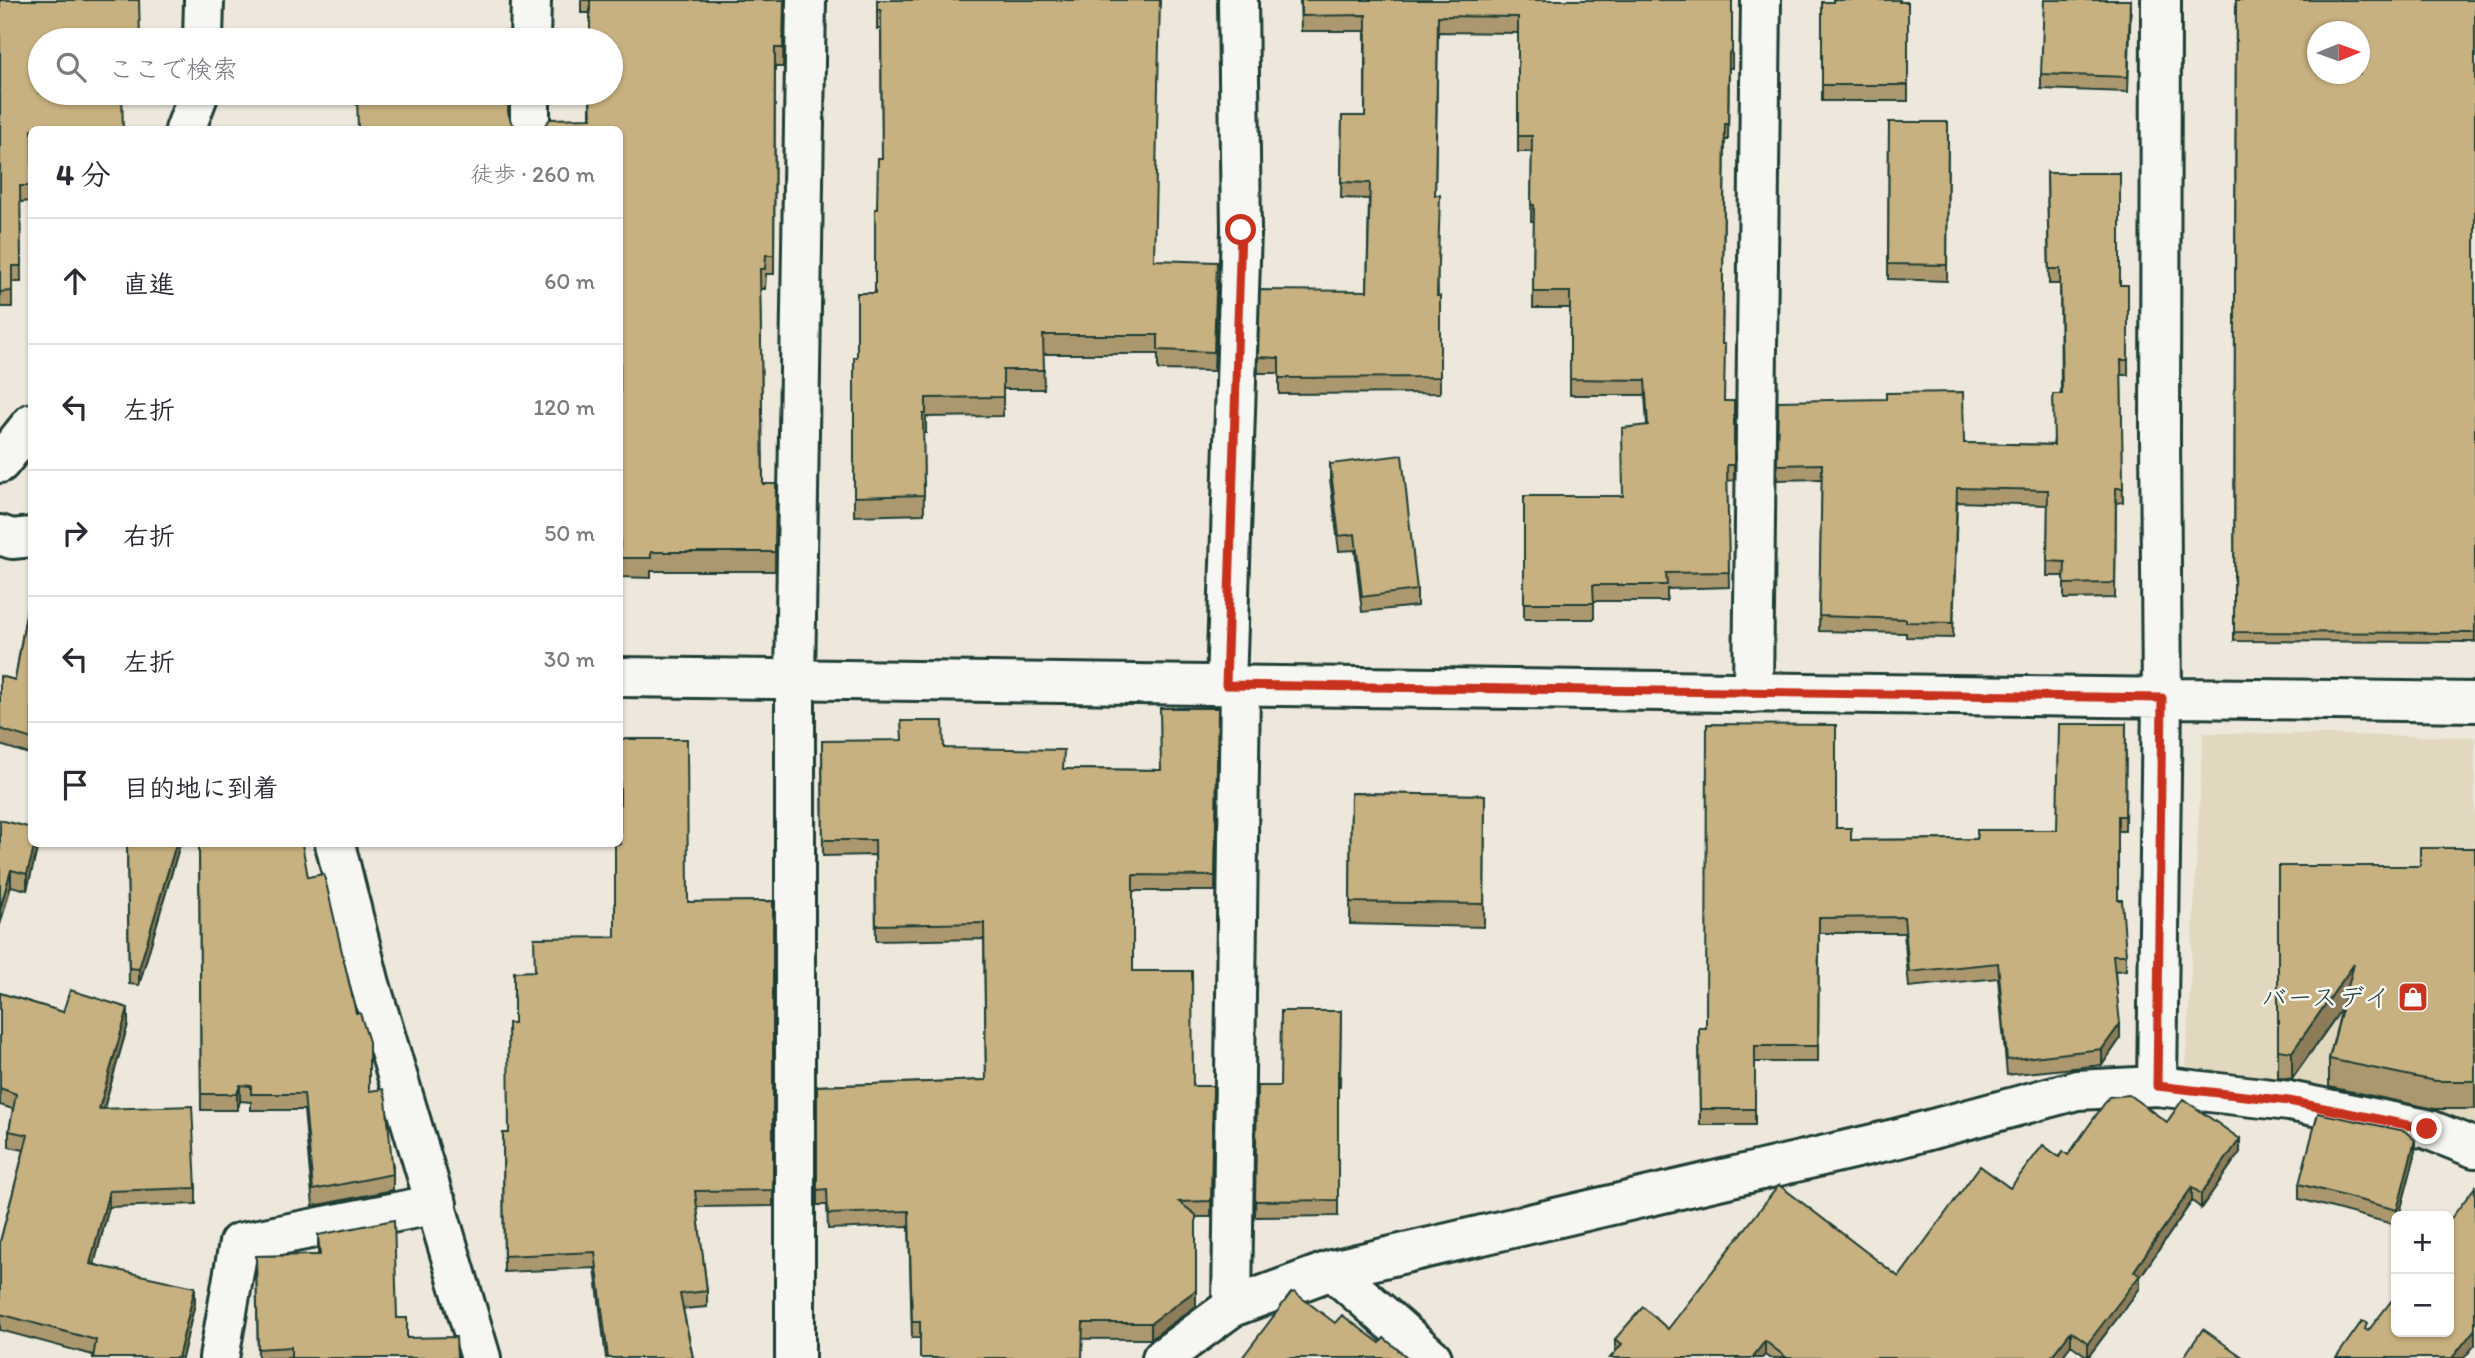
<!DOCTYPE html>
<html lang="ja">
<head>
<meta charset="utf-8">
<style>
  body { margin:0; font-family:Itim,"Klee One",sans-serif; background:#f7f7f7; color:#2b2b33 }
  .controls { position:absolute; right:21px; bottom:21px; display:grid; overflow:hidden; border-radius:10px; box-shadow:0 2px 5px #0004 }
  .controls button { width:63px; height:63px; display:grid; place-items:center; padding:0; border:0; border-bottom:2px solid #e1e1e2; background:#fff; color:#2b2b33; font:35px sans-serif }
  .compass { position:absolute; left:2307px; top:21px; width:63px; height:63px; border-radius:50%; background:#fff; box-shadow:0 2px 5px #0004; rotate:89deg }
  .stop { position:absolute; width:21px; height:21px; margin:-16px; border:5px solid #c8321e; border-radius:50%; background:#fff }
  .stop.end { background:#c8321e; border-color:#fff; box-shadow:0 2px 7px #0008 }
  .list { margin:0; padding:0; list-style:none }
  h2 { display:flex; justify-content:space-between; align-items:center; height:91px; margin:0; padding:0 28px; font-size:30px }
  h2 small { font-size:23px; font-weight:400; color:#7c7c81 }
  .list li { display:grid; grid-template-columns:46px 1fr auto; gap:21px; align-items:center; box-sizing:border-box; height:126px; padding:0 28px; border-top:2px solid #e1e1e2 }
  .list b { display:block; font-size:26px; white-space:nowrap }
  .list em { font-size:23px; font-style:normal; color:#7c7c81 }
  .icon { flex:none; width:38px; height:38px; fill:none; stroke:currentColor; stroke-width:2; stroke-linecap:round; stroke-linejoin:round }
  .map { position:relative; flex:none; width:2475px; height:1358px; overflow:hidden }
  .search { position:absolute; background:#fff; box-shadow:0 2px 5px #0004; left:28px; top:28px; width:595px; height:77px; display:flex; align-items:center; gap:18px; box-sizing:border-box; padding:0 24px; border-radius:38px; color:#7c7c81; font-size:26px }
  .panel { position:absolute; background:#fff; box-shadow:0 2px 5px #0004; left:28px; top:126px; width:595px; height:721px; border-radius:10px }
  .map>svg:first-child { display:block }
  .built { fill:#e2d8c0 }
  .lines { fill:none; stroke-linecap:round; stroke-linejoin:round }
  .street-casing { stroke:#1f3d34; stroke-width:44 }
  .secondary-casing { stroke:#1f3d34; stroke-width:44 }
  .street { stroke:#f6f6f2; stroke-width:38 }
  .secondary { stroke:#f6f6f2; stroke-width:38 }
  .wall { fill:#ac986e; stroke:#1f3d34; stroke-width:2 }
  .shaded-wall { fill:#8c7c5a; stroke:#1f3d34; stroke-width:2 }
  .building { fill:#c8b180; stroke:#1f3d34; stroke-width:2; fill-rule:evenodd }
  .route { stroke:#c8321e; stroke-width:9 }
  .labels { text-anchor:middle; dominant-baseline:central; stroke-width:5; stroke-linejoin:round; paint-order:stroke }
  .poi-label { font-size:26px; fill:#1f3d34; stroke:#f6f6f2; text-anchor:end }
</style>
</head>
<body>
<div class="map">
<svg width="2475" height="1358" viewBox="0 0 2475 1358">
  <rect width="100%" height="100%" fill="#ede8db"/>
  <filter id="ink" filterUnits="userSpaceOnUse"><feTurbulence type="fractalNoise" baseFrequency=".0143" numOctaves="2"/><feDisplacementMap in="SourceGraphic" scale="14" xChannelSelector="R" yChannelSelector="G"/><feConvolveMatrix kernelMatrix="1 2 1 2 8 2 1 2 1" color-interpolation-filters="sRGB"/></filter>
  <g filter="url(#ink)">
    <path class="built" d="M 2203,733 L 2475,737 L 2475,1129 L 2436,1112 L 2186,1066 Z"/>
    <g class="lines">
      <g class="street-casing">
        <path id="street" d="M 530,40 L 531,0
          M 530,130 L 530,93
          M 0,535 L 12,539 L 32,537
          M 1226,685 L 1241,230 L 1238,0
          M 1753,693 L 1761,0
          M 335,844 L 370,984 L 481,1358
          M 1332,1270 L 1432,1358
          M 1232,1307 L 1240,685
          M 219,1358 L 239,1243 L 437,1204
          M 795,1358 L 795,679 L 806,0
          M 1162,1358 L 1232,1307 L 1332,1270 L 1899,1138 L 2077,1090 L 2157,1086 L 2289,1101 L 2427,1129 L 2475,1148"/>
      </g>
      <g class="secondary-casing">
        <path id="secondary" d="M 203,40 L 204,0
          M 185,130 L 199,93
          M 0,463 L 32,423
          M 620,677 L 2475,702
          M 2157,1086 L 2162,698 L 2160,436 L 2161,0"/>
      </g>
      <use href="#street" class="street"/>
      <use href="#secondary" class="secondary"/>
    </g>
    <path class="wall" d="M 0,0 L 32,130 L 32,201 L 20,202 L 21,282 L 12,282 L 12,307 L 0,307 Z
      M 581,0 L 784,0 L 783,67 L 775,67 L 774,274 L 766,274 L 765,289 L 760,289 L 763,484 L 776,484 L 775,571 L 651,571 L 651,578 L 620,577 L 620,130 L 590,118 L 590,13 L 581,13 Z
      M 877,0 L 1154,260 L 1217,281 L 1214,371 L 1158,370 L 1158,354 L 1043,354 L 1044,389 L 1003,389 L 1003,416 L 926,417 L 926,433 L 923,433 L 924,514 L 854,516 L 854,357 L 857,357 L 875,293 L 877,209 L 882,158 L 881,29 L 877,29 Z
      M 1300,0 L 1732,0 L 1732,68 L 1729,68 L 1728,140 L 1725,140 L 1722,344 L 1724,401 L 1734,401 L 1734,480 L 1727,481 L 1729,587 L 1667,589 L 1667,601 L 1594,601 L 1594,619 L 1524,619 L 1524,496 L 1623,496 L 1647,425 L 1645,395 L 1570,395 L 1570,308 L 1533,308 L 1534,221 L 1531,221 L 1532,152 L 1518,152 L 1518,33 L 1438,32 L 1435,195 L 1438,296 L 1440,296 L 1440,393 L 1279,394 L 1279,373 L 1258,373 L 1258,357 L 1367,291 L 1369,199 L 1341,198 L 1342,116 L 1365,116 L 1365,31 L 1301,31 Z
      M 1833,0 L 1900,0 L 1900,2 L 1908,2 L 1908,101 L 1822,101 L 1822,2 L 1833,2 Z
      M 2131,0 L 2128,92 L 2041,89 L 2041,74 Z
      M 2236,0 L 2475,0 L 2475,642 L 2234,641 Z
      M 1889,122 L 1948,122 L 1947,281 L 1888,279 Z
      M 2047,173 L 2120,285 L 2128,285 L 2128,375 L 2121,375 L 2123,502 L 2116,503 L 2115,598 L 2064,599 L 2064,576 L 2047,576 L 2048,505 L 1957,502 L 1953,638 L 1906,637 L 1906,633 L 1819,631 L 1822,479 L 1777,480 L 1778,401 L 1964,443 L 2053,445 L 2061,394 L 2060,284 L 2049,284 Z
      M 1330,464 L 1417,590 L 1417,606 L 1362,612 L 1355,550 L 1339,551 L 1330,479 Z
      M 32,579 L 32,755 L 0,745 L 0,676 L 15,680 Z
      M 1218,708 L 1215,891 L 1133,891 L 1133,971 L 1193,1086 L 1213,1086 L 1211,1217 L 1196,1217 L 1196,1306 L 1151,1339 L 912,1338 L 909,1226 L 828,1229 L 827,1205 L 817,1205 L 817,1086 L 986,1080 L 984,939 L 876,941 L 875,855 L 823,856 L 822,741 L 944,748 L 1064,769 L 1161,770 Z
      M 2126,724 L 2125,831 L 2118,831 L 2118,900 L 2126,955 L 2126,970 L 2115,971 L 2120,1039 L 2102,1065 L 2007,1075 L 1998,978 L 1909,987 L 1904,933 L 1819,933 L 1818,1062 L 1755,1062 L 1755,1125 L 1700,1125 L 1699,1028 L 1706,1028 L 1836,828 L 1851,840 L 1977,839 L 2057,830 Z
      M 1351,793 L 1485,795 L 1484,927 L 1350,924 Z
      M 0,820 L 38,844 L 27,890 L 11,886 Z
      M 127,844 L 180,844 L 139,985 L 129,984 Z
      M 199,844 L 308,877 L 369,1091 L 393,1165 L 393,1190 L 313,1206 L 304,1110 L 251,1110 L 251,1102 L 240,1101 L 237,1110 L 201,1110 Z
      M 2475,848 L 2475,1109 L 2435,1109 L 2329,1087 L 2329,1059 L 2342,1008 L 2292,1079 L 2278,1078 L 2278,866 L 2420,866 Z
      M 773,901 L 773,1206 L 697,1207 L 707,1291 L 707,1307 L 683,1309 L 693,1358 L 606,1358 L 595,1268 L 504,1272 L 503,1133 L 509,1133 L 514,1023 L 535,971 L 615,937 L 688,902 Z
      M 0,993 L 63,1012 L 128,1024 L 104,1108 L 196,1188 L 196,1204 L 109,1207 L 94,1264 L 195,1303 L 182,1358 L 93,1358 L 93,1355 L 0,1330 L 0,1242 L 24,1150 L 9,1147 L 9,1131 L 13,1109 L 0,1105 Z
      M 1341,1011 L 1340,1087 L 1338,1087 L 1338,1216 L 1255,1217 L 1257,1086 L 1280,1086 Z
      M 2167,1122 L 2240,1152 L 2201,1208 L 2192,1201 L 2140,1277 L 2140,1288 L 2088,1357 L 2071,1345 L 2061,1358 L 1769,1358 L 1765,1355 L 1615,1352 L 1615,1339 L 1668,1329 L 1899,1277 L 2010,1188 L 2059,1157 L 2068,1155 Z
      M 2415,1155 L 2399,1216 L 2396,1216 L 2396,1225 L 2299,1199 L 2299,1184 Z
      M 318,1235 L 397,1318 L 407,1338 L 457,1358 L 258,1358 L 256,1256 L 318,1255 Z"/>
    <path class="shaded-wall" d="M 35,844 L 38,844 L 38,846 L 27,890 L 27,874 Z
      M 176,844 L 180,844 L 139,985 L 139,969 Z
      M 11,870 L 11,886 L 0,925 L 0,909 Z
      M 2354,964 L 2354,991 L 2292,1079 L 2292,1052 Z
      M 128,1008 L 128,1024 L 99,1125 L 99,1109 Z
      M 2120,1024 L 2120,1039 L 2102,1065 L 2102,1049 Z
      M 240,1085 L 240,1101 L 237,1110 L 237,1094 Z
      M 2240,1139 L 2240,1152 L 2201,1208 L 2201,1194 Z
      M 2415,1140 L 2415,1155 L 2399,1216 L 2397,1216 L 2397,1210 Z
      M 2192,1187 L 2192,1201 L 2140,1277 L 2140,1288 L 2088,1357 L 2088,1343 L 2134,1271 Z
      M 109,1191 L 109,1207 L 90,1280 L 90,1264 Z
      M 195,1287 L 195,1303 L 182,1358 L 178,1358 Z
      M 1196,1290 L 1196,1306 L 1151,1339 L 1151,1323 Z
      M 2475,1329 L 2475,1345 L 2464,1358 L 2452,1358 Z
      M 2071,1331 L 2071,1345 L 2061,1358 L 2050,1358 Z
      M 1765,1341 L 1765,1355 L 1762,1358 L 1752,1358 Z"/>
    <path class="building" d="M 0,0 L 139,0 L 140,40 L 40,40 L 40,93 L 122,93 L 123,130 L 32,130 L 32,186 L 20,186 L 21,266 L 12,266 L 12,291 L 0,292 Z
      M 590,0 L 784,0 L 783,48 L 775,48 L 774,255 L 766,255 L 765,269 L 760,269 L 763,484 L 776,484 L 775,552 L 651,552 L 651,558 L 620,558 L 620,130 L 541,130 L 550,119 L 591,118 L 590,93 L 611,93 L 611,40 L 590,40 Z
      M 877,0 L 1160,0 L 1154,260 L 1217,262 L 1214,352 L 1158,350 L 1158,335 L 1043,335 L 1044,370 L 1003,370 L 1003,397 L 926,398 L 926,414 L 923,414 L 924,495 L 854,497 L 854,357 L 857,357 L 857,293 L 875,293 L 875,209 L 877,209 L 878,158 L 882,158 L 881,10 L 877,10 Z
      M 1301,0 L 1732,0 L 1732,52 L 1729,53 L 1728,124 L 1725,124 L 1722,344 L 1725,344 L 1724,401 L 1734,401 L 1734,465 L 1727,465 L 1729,572 L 1666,573 L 1667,585 L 1593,585 L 1594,603 L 1524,603 L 1524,496 L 1623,496 L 1622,428 L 1648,425 L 1645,380 L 1570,379 L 1570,292 L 1533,292 L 1534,205 L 1531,205 L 1532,136 L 1518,136 L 1518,17 L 1438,16 L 1435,195 L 1440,195 L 1437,296 L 1440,296 L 1440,377 L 1279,378 L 1279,358 L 1258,357 L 1260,290 L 1367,291 L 1370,183 L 1341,182 L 1342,116 L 1365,116 L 1366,15 L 1301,16 Z
      M 1833,0 L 1899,0 L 1899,2 L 1908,2 L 1908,85 L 1822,85 L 1822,2 L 1833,2 Z
      M 2044,0 L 2130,0 L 2128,77 L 2041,74 Z
      M 2236,0 L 2475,0 L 2475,633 L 2234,632 ZM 2318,32 L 2360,32 L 2360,74 L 2318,74 Z
      M 357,93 L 509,93 L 508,112 L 511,122 L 519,130 L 358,130 Z
      M 1889,122 L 1948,122 L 1947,265 L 1888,264 Z
      M 2047,173 L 2120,173 L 2120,285 L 2128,285 L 2128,360 L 2121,360 L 2123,488 L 2116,488 L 2115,583 L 2064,584 L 2065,562 L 2047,561 L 2048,490 L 1957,488 L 1953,623 L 1906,622 L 1906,619 L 1819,616 L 1822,464 L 1777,465 L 1778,401 L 1886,399 L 1886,393 L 1963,392 L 1964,443 L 2054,445 L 2053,394 L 2062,394 L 2060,269 L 2049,269 Z
      M 1402,455 L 1417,590 L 1362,597 L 1355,534 L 1339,536 L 1330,464 Z
      M 32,579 L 32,739 L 0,729 L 0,676 L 15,680 Z
      M 1160,708 L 1218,708 L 1215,876 L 1133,875 L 1133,971 L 1192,971 L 1193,1086 L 1213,1086 L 1211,1201 L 1179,1202 L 1196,1215 L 1196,1290 L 1151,1323 L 1083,1323 L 1082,1358 L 920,1358 L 920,1322 L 912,1322 L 909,1211 L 828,1214 L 827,1189 L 817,1190 L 817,1086 L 986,1080 L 984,923 L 876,925 L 875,840 L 823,840 L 822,741 L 902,740 L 901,721 L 943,721 L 944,748 L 1064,750 L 1063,769 L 1161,770 Z
      M 1707,724 L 1836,725 L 1836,828 L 1851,828 L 1851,840 L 1977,839 L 1977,830 L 2057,830 L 2059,724 L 2126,724 L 2125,816 L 2118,816 L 2118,900 L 2122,900 L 2126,955 L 2113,955 L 2120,1024 L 2102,1049 L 2007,1060 L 1998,963 L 1909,972 L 1904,917 L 1819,918 L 1818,1046 L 1755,1046 L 1755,1109 L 1700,1109 L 1699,1028 L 1706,1028 Z
      M 620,739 L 687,739 L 688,902 L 773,901 L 773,1190 L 695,1191 L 707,1291 L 680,1294 L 693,1358 L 608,1358 L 595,1252 L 504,1256 L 503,1133 L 509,1133 L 508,1023 L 514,1023 L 514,972 L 535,971 L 534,938 L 615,937 L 615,844 L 620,844 Z
      M 1351,793 L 1485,795 L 1484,904 L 1350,902 Z
      M 0,820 L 32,828 L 32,844 L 35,844 L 27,874 L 11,870 L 0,909 Z
      M 127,844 L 176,844 L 139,969 L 129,968 Z
      M 199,844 L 302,844 L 308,877 L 324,874 L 356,1013 L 360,1013 L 369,1042 L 369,1091 L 383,1089 L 386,1099 L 393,1174 L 313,1190 L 304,1094 L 251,1094 L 251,1086 L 240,1085 L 237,1094 L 201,1094 Z
      M 2420,848 L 2475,848 L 2475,1081 L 2435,1081 L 2329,1059 L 2354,964 L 2292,1052 L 2278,1050 L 2278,866 L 2420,866 Z
      M 70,990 L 128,1008 L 99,1109 L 192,1106 L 196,1188 L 109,1191 L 90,1264 L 195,1287 L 178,1358 L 93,1358 L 96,1340 L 0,1314 L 0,1242 L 28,1135 L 9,1131 L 16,1094 L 0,1088 L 0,993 L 63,1012 Z
      M 1281,1011 L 1341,1011 L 1340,1071 L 1338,1071 L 1338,1200 L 1255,1201 L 1257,1086 L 1280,1086 Z
      M 2129,1095 L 2167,1122 L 2183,1099 L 2240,1139 L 2201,1194 L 2192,1187 L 2134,1271 L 2140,1275 L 2088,1343 L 2071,1331 L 2050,1358 L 1787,1358 L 1765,1341 L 1752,1358 L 1610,1358 L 1622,1344 L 1615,1339 L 1643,1307 L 1668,1329 L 1779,1185 L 1899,1277 L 1980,1166 L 2010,1188 L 2043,1145 L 2059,1157 L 2063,1151 L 2068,1155 L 2109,1097 Z
      M 2318,1113 L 2405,1131 L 2415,1140 L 2397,1210 L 2299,1184 Z
      M 2475,1187 L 2475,1329 L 2452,1358 L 2336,1358 L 2362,1321 L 2367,1323 L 2365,1329 L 2368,1331 L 2396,1295 L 2396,1332 L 2449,1332 L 2449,1221 Z
      M 394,1220 L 397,1318 L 407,1318 L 407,1338 L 456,1337 L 457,1358 L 291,1358 L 291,1347 L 258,1349 L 256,1256 L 320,1255 L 318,1235 Z
      M 1294,1292 L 1335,1323 L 1342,1315 L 1380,1343 L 1384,1338 L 1408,1358 L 1242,1358 L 1291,1293 Z
      M 2203,1329 L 2244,1358 L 2183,1358 Z"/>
  </g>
  <g class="lines" filter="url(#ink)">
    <path class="route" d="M 1241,230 L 1226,685 L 2162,698 L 2157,1086 L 2289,1101 L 2427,1129"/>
  </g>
  <defs>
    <g id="shop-square" transform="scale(1.575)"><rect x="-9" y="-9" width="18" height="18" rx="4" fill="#c8321e" stroke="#f6f6f2"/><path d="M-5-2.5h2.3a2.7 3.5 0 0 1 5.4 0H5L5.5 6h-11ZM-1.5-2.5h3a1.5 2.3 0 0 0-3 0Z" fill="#fff"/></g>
  </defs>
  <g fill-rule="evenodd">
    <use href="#shop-square" x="2413" y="997"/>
  </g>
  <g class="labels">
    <g class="poi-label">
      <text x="2390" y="997">バースデイ</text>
    </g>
  </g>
</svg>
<div class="controls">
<button>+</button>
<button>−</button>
</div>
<svg class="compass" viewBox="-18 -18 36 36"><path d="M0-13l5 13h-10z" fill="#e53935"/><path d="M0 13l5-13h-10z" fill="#7c7c81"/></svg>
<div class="stop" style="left:1241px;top:230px"></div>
<div class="stop end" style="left:2427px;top:1129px"></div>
<div class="search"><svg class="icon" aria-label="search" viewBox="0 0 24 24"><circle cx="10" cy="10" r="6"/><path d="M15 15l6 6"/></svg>ここで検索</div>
<section class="panel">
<h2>4 分<small>徒歩 · 260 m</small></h2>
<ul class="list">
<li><svg class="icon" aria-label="ahead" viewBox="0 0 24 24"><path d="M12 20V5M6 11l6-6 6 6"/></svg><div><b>直進</b></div><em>60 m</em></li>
<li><svg class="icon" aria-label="left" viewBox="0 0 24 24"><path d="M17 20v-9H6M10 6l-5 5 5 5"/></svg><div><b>左折</b></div><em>120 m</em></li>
<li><svg class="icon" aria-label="right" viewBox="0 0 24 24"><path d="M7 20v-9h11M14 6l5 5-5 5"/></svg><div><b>右折</b></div><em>50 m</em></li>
<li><svg class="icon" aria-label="left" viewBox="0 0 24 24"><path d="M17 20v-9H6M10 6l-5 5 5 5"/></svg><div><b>左折</b></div><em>30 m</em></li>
<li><svg class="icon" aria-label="arrive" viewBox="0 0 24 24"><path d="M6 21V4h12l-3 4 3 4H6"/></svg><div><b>目的地に到着</b></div></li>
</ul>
</section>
</div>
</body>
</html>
